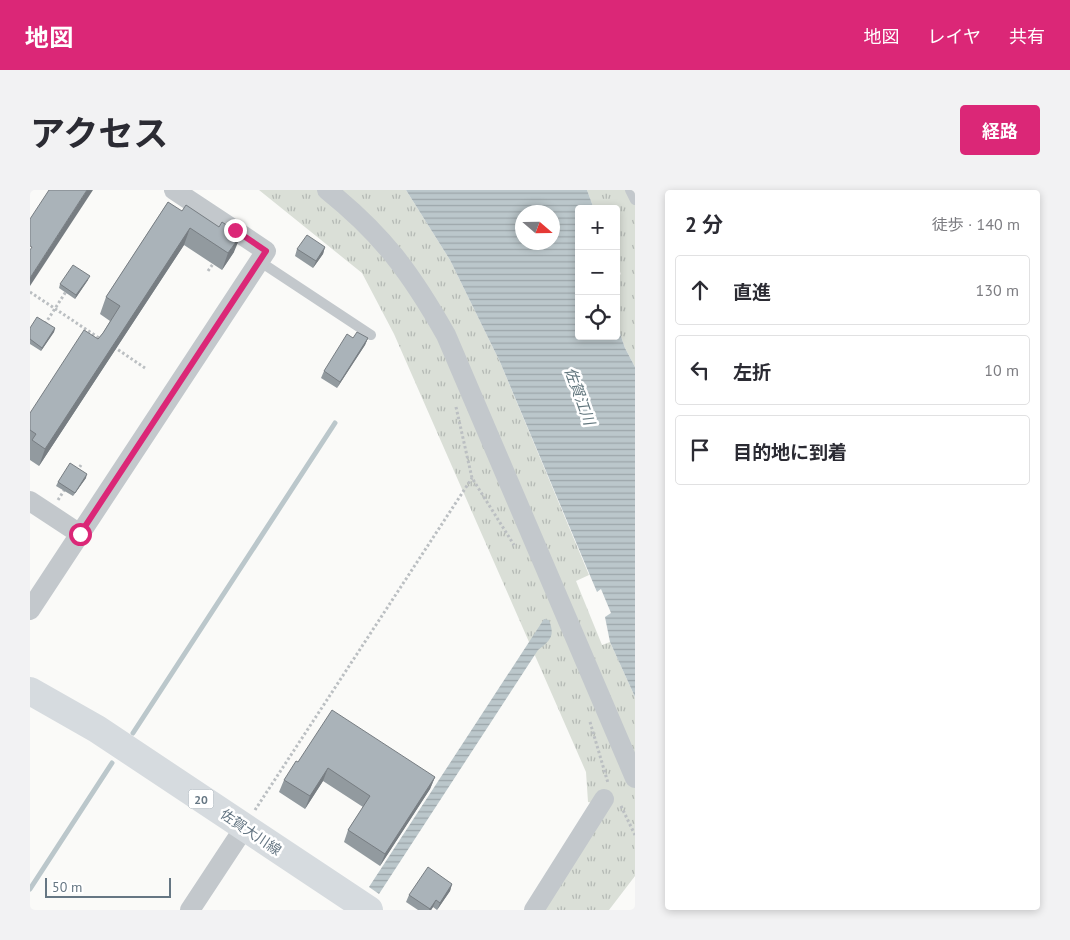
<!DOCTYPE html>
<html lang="ja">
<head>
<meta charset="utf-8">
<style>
  body { margin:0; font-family:"PT Sans","Noto Sans JP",sans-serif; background:#f2f2f3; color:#2b2b33 }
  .controls { position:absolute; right:15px; top:15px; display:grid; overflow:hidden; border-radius:5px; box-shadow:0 2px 8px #0003 }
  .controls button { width:45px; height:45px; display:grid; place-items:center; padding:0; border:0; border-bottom:1px solid #e1e1e2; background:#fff; color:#2b2b33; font:25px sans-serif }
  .compass { position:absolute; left:485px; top:15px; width:45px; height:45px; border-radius:50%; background:#fff; box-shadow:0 2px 8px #0003; rotate:110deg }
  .scale { position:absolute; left:15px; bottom:12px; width:126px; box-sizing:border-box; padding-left:5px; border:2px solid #657683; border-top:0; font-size:14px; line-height:18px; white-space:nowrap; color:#657683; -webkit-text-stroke:4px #fff; paint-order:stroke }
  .stop { position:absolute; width:15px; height:15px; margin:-11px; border:4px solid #db2777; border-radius:50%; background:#fff }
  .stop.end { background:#db2777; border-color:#fff; box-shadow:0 1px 5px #0008 }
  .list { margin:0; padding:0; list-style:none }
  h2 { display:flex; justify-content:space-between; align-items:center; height:65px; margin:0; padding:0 20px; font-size:21px }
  h2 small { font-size:16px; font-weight:400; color:#7c7c81 }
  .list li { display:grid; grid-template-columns:32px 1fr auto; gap:15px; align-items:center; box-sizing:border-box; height:70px; margin:0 10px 10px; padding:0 10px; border:1px solid #e1e1e2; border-radius:5px }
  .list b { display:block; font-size:19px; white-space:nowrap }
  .list em { font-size:16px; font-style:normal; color:#7c7c81 }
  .icon { flex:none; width:28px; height:28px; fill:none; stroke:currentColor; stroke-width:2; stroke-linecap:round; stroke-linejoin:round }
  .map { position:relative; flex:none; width:605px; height:720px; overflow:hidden; border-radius:5px }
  header { display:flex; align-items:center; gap:30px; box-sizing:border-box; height:70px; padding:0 25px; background:#db2777; color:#fff }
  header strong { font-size:24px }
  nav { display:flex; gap:28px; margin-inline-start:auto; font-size:18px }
  .intro { display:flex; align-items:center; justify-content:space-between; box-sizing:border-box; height:120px; padding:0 30px }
  h1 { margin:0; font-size:35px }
  .button { padding:12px 22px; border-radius:5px; background:#db2777; color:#fff; font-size:18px; font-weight:700 }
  main { display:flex; gap:30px; padding:0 30px }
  aside { flex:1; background:#fff; border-radius:5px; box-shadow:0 2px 8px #0003 }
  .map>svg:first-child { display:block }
  .grass { fill:url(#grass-tufts) }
  .water { fill:url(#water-rules); fill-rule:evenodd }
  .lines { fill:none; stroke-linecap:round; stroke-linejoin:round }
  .stream { stroke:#bbc7cb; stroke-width:5 }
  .path { stroke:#bbbfc2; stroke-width:3; stroke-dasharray:2.5 2.5; stroke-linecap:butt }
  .lane { stroke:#c3c8cc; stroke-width:10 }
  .street { stroke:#c3c8cc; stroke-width:20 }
  .primary { stroke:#d6dbdf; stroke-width:28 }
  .wall { fill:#929a9f }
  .shaded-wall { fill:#777d82 }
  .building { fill:#aab3b9; stroke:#777d82 }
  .route { stroke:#db2777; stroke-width:6 }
  .labels { text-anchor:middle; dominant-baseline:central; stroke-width:5; stroke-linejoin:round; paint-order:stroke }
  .shield { fill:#fff; stroke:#939fa8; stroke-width:1 }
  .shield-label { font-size:12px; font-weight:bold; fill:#657683 }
  .street-label { font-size:14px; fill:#657683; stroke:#fff }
  .water-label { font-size:15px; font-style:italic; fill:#60757c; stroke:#fff }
</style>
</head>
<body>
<header>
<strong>地図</strong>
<nav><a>地図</a><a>レイヤ</a><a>共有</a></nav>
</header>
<div class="intro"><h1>アクセス</h1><a class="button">経路</a></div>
<main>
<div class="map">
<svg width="605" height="720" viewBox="0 0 605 720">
  <defs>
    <pattern id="grass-tufts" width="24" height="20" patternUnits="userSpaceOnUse" patternTransform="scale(1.25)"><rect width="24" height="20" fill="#dadfd7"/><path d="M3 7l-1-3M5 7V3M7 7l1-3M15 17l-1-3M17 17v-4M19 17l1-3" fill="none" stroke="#b4b9b4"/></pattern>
    <pattern id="water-rules" width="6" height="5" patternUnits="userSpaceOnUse" patternTransform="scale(1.25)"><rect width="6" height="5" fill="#bbc7cb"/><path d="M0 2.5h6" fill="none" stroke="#9ca6aa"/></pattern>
  </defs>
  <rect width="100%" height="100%" fill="#fafaf8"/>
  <path class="grass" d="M 229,0 L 376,0 L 420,70 L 470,172 L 559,385 L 546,391 L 572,455 L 580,452 L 605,507 L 605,686 L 579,720 L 514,720 L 580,616 L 558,612 L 556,582 L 364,144 L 332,83 Z
    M 557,0 L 605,0 L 605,177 L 595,158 L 586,132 L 586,88 L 591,84 L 586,72 L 586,19 L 564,19 Z"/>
  <path class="water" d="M 376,0 L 557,0 L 564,19 L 549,19 L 549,146 L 586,146 L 586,132 L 595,158 L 605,177 L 605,507 L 580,452 L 575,427 L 581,423 L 571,399 L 567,402 L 470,172 L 420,70 ZM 522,22 L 522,52 L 492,52 L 492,22 Z
    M 514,429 L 519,430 C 525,446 521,450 508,460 L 349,704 L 339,697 Z"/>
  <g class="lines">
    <path class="stream" d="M 103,543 L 305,233
      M 0,699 L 82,573"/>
    <path class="path" d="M 178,81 L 185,71
      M 0,102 L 72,150
      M 15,134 L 37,100
      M 84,157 L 115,178
      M 426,217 L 442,288 L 484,355
      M 47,281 L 51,275
      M 28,310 L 35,299
      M 560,532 L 578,593
      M 591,616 L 605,645
      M 225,620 L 442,288"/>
    <path class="lane" d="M 600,0 L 605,10
      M 229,71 L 341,145"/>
    <path class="street" d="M 297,0 C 353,45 381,83 416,145 L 605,588
      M 0,311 L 50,344
      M 0,420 L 236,61 L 144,0
      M 160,720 L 214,638
      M 504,720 L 574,609"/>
    <path class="primary" d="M 0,501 L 67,539 L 339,720"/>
  </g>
  <path class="wall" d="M 138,12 L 204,62 L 192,80 L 154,55 L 9,276 L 0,270 L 0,223 L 68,149 L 73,143 L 80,131 L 70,124 L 76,107 Z
    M 295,57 L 293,64 L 283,78 L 265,66 L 267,59 Z
    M 58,90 L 45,109 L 29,98 L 30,94 Z
    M 0,138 L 25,138 L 24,142 L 11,161 L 0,154 Z
    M 323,148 L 338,148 L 335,155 L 307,198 L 291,188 L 294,181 Z
    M 56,288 L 43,306 L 26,296 L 28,292 Z
    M 268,572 L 405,587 L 400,599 L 350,676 L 314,652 L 318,640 L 333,617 L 293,591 L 275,619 L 249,602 L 254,590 Z
    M 422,694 L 420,701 L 407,720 L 403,717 L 401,720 L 388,720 L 376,712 L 379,705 Z"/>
  <path class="shaded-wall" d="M 57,0 L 63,0 L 0,96 L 0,88 Z
    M 160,38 L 154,55 L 9,276 L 15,259 Z
    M 211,45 L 204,62 L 192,80 L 198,63 Z
    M 295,57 L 293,64 L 283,78 L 286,71 Z
    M 60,86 L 58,90 L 45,109 L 46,105 Z
    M 25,138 L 24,142 L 11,161 L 12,158 Z
    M 338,148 L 335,155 L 307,198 L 310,192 Z
    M 57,284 L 56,288 L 43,306 L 45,303 Z
    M 298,578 L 293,591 L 275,619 L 280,606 Z
    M 405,587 L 400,599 L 350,676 L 355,664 Z
    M 422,694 L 420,701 L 407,720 L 410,713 Z
    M 406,710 L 403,717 L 401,720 L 399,720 Z"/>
  <path class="building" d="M 19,0 L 57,0 L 0,88 L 0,60 L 2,57 L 0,56 L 0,29 Z
    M 138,12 L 152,21 L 156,15 L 189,37 L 192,32 L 211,45 L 198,63 L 160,38 L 15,259 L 2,250 L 6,244 L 0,240 L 0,223 L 54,140 L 68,149 L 73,143 L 90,116 L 76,107 Z
    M 277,45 L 295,57 L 286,71 L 267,59 Z
    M 43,75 L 60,86 L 46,105 L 30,94 Z
    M 7,127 L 25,138 L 12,158 L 0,149 L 0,138 Z
    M 327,142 L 338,148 L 310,192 L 294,181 L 317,144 L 323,148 Z
    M 40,273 L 57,284 L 45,303 L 28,292 Z
    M 302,520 L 405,587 L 355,664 L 318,640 L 340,606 L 298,578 L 280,606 L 254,590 L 266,571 L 268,572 Z
    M 398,677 L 422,694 L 410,713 L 406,710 L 400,719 L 379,705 Z"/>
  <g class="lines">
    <path class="route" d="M 50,344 L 236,61 L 205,40"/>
  </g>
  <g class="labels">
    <rect class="shield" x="158.5" y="599.5" width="25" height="19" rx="4"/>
    <g class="shield-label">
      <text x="171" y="609">20</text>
    </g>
    <g class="street-label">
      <text transform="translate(221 642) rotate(34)">佐賀大川線</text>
    </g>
    <g class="water-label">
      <text transform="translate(550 206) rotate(70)">佐賀江川</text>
    </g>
  </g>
</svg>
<div class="controls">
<button>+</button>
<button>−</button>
<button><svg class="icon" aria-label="locate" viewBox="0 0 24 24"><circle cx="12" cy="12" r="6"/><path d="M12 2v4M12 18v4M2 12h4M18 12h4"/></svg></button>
</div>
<svg class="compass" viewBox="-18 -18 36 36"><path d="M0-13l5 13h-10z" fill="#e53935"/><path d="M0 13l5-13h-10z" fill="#7c7c81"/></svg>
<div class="scale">50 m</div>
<div class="stop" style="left:50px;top:344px"></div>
<div class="stop end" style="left:205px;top:40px"></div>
</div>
<aside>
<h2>2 分<small>徒歩 · 140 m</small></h2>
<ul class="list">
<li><svg class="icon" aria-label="ahead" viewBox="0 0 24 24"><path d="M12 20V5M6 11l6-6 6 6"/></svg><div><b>直進</b></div><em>130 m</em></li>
<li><svg class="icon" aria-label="left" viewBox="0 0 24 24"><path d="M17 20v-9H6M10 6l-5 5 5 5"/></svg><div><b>左折</b></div><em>10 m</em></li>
<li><svg class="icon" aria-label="arrive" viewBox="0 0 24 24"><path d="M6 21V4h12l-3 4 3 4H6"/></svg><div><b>目的地に到着</b></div></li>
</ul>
</aside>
</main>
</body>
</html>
